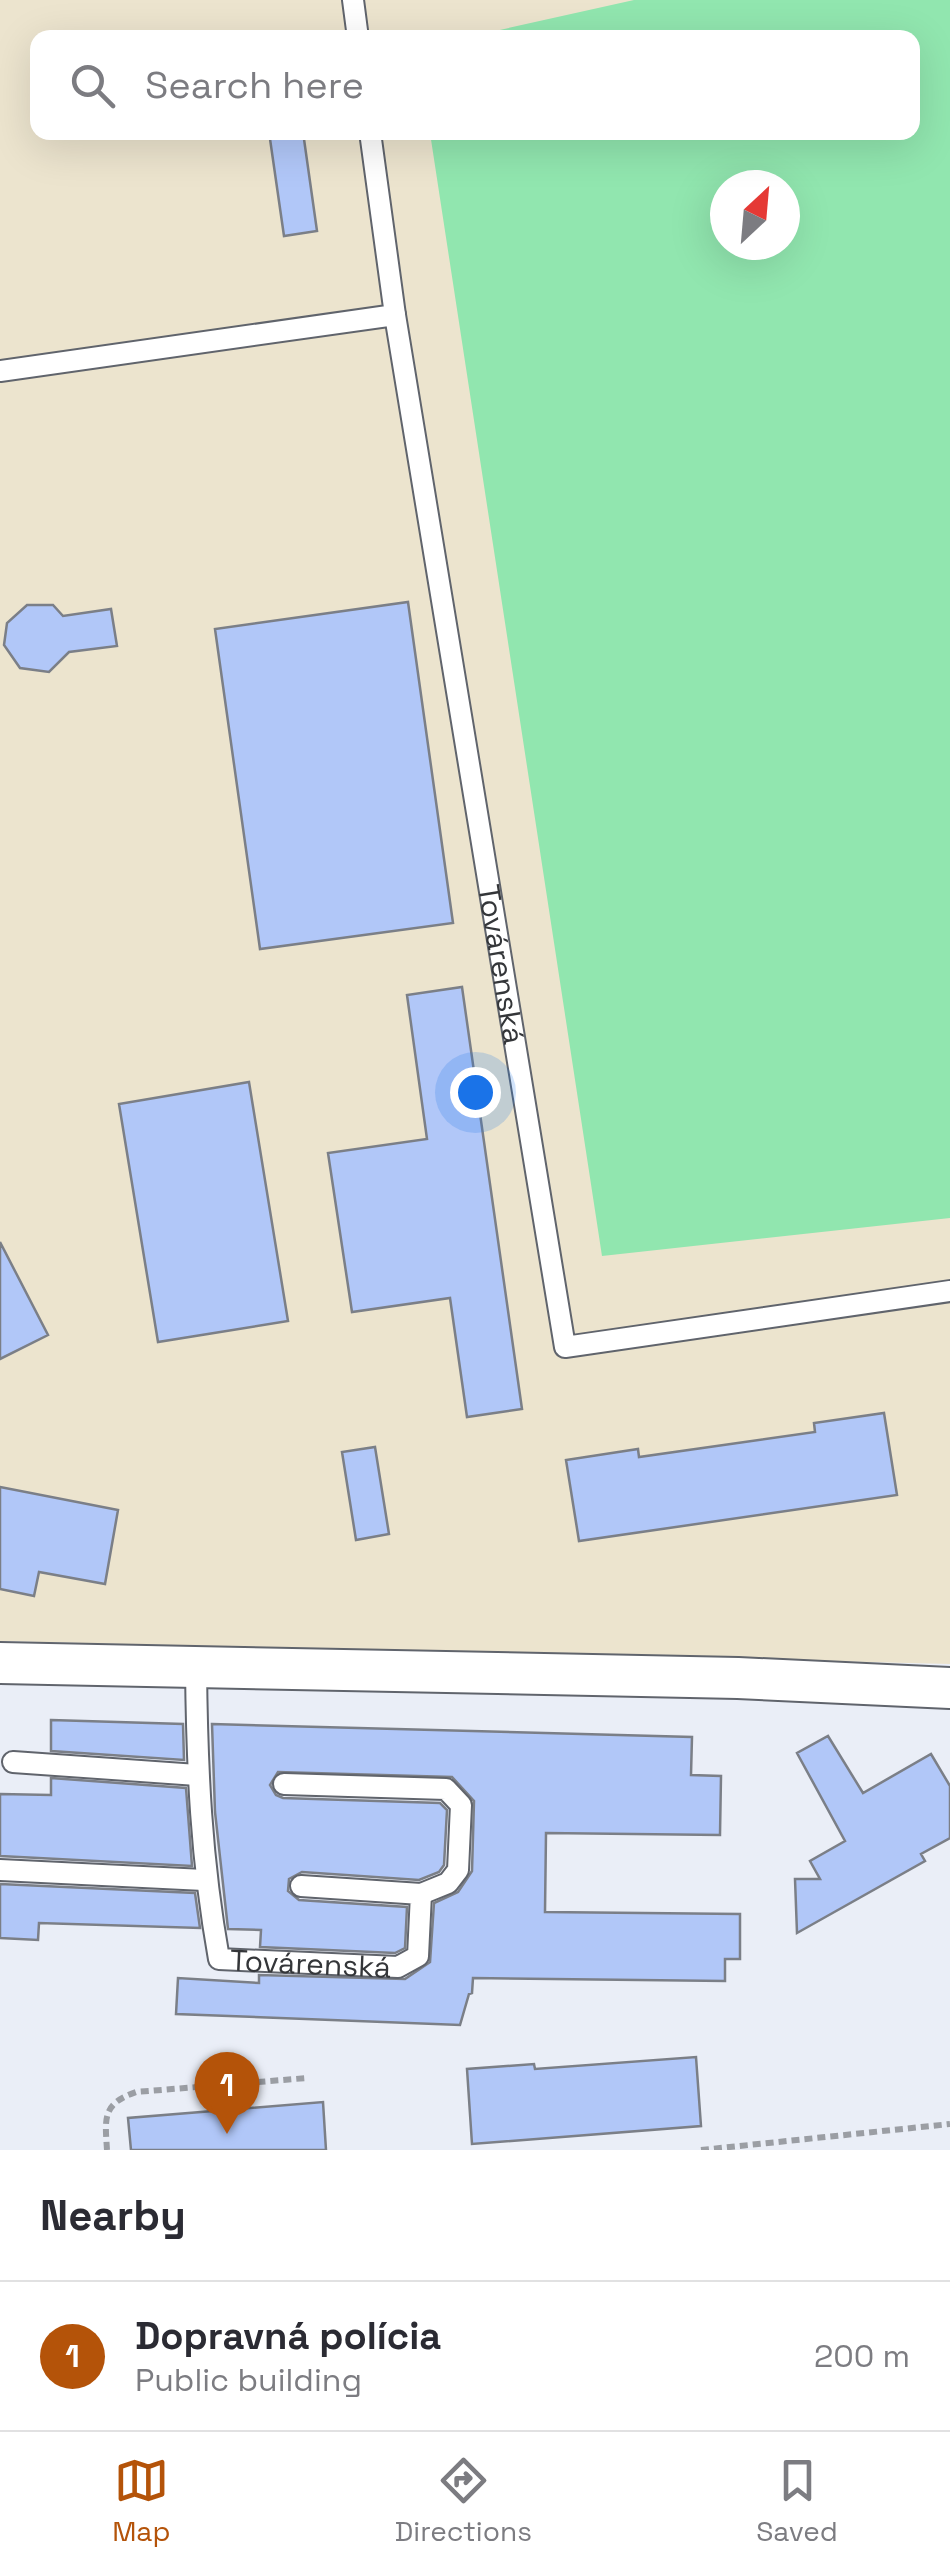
<!DOCTYPE html>
<html lang="en">
<head>
<meta charset="utf-8">
<style>
  body { margin:0; font-family:"Space Grotesk",sans-serif; background:#f7f7f7; color:#2b2b33 }
  .compass { position:absolute; left:710px; top:170px; width:90px; height:90px; border-radius:50%; background:#fff; box-shadow:0 10px 40px #0002; rotate:26deg }
  .you { position:absolute; left:475px; top:1092px; width:35px; height:35px; margin:-25px; border:8px solid #fff; border-radius:50%; background:#1a73e8; box-shadow:0 0 0 15px #1a73e833 }
  .badge { display:grid; place-items:center; width:65px; height:65px; border-radius:50%; background:#b45309; color:#fff; font-size:32px; font-weight:700 }
  .pin { position:absolute; translate:-50% -82px; filter:drop-shadow(0 2px 5px #0008) }
  .pin::after { content:''; position:absolute; top:52px; width:35px; height:30px; background:inherit; clip-path:polygon(0 0,100% 0,50% 100%) }
  .list { margin:0; padding:0; list-style:none }
  h2 { display:flex; justify-content:space-between; align-items:center; height:130px; margin:0; padding:0 40px; font-size:42px }
  h2 small { font-size:32px; font-weight:400; color:#7c7c81 }
  .list li { display:grid; grid-template-columns:65px 1fr auto; gap:30px; align-items:center; box-sizing:border-box; height:150px; padding:0 40px; border-top:2px solid #e1e1e2 }
  .list b { display:block; font-size:38px; white-space:nowrap }
  .list p { margin:0; font-size:32px; white-space:nowrap; color:#7c7c81 }
  .list em { font-size:32px; font-style:normal; color:#7c7c81 }
  .icon { flex:none; width:55px; height:55px; fill:none; stroke:currentColor; stroke-width:2; stroke-linecap:round; stroke-linejoin:round }
  .map { position:relative; flex:none; width:950px; height:2150px; overflow:hidden }
  .search { position:absolute; background:#fff; box-shadow:0 10px 40px #0002; left:30px; right:30px; top:30px; height:110px; display:flex; align-items:center; gap:25px; box-sizing:border-box; padding:0 35px; border-radius:20px; color:#7c7c81; font-size:38px }
  .sheet { height:280px; background:#fff }
  nav { display:flex; justify-content:space-around; align-items:center; box-sizing:border-box; height:140px; border-top:2px solid #e1e1e2; background:#fff; font-size:28px; color:#7c7c81 }
  nav a { display:grid; justify-items:center; gap:5px }
  nav .on { color:#b45309 }
  .map>svg:first-child { display:block }
  .industrial { fill:#ece4ce; fill-rule:evenodd }
  .green { fill:#91e6af; fill-rule:evenodd }
  .building { fill:#b1c7f8; stroke:#7b7f87; stroke-width:2.5 }
  .lines { fill:none; stroke-linecap:round; stroke-linejoin:round }
  .lane-casing { stroke:#60646c; stroke-width:24 }
  .street-casing { stroke:#60646c; stroke-width:44 }
  .path { stroke:#9b9ea4; stroke-width:6; stroke-dasharray:8 5; stroke-linecap:butt }
  .lane { stroke:#fff; stroke-width:20 }
  .street { stroke:#fff; stroke-width:40 }
  .labels { text-anchor:middle; dominant-baseline:central; stroke-width:9; stroke-linejoin:round; paint-order:stroke }
  .street-label { font-size:30px; fill:#343639; stroke:#fbfcfd }
</style>
</head>
<body>
<div class="map">
<svg width="950" height="2150" viewBox="0 0 950 2150">
  <rect width="100%" height="100%" fill="#eaeef7"/>
  <path class="industrial" d="M 0,0 L 950,0 L 950,1664 L 0,1641 ZM 38,38 L 912,38 L 912,132 L 38,132 ZM 725,185 L 785,185 L 785,245 L 725,245 Z"/>
  <path class="green" d="M 634,0 L 950,0 L 950,1218 L 602,1256 L 430,133 L 912,132 L 912,38 L 468,37 ZM 725,185 L 785,185 L 785,245 L 725,245 Z"/>
  <path class="building" d="M 269,132 L 303,132 L 317,231 L 284,236 Z
    M 408,602 L 453,923 L 260,949 L 215,629 Z
    M 27,605 L 53,605 L 63,616 L 111,609 L 117,646 L 69,652 L 49,672 L 20,668 L 4,645 L 7,623 Z
    M 462,987 L 522,1409 L 467,1417 L 450,1298 L 352,1312 L 328,1153 L 427,1139 L 407,995 Z
    M 249,1082 L 288,1321 L 158,1342 L 119,1104 Z
    M 0,1242 L 48,1335 L 0,1359 Z
    M 884,1413 L 897,1495 L 579,1541 L 566,1460 L 638,1449 L 639,1457 L 815,1432 L 814,1423 Z
    M 375,1447 L 389,1534 L 356,1540 L 342,1452 Z
    M 0,1487 L 118,1510 L 105,1584 L 39,1572 L 34,1596 L 0,1589 Z
    M 51,1720 L 183,1724 L 184,1760 L 51,1751 Z
    M 212,1724 L 692,1737 L 691,1775 L 721,1776 L 720,1835 L 546,1833 L 545,1912 L 740,1914 L 740,1959 L 725,1959 L 725,1981 L 473,1978 L 472,1993 L 469,1994 L 460,2025 L 176,2014 L 178,1978 L 259,1983 L 259,1975 L 405,1979 L 430,1962 L 434,1903 L 458,1892 L 472,1871 L 474,1801 L 452,1777 L 278,1772 L 270,1785 L 276,1795 L 283,1798 L 440,1803 L 447,1810 L 444,1865 L 439,1872 L 419,1880 L 302,1872 L 289,1879 L 288,1891 L 299,1900 L 407,1907 L 405,1948 L 395,1953 L 260,1947 L 261,1930 L 228,1929 L 215,1812 Z
    M 828,1736 L 863,1793 L 931,1754 L 950,1786 L 950,1838 L 921,1854 L 925,1861 L 797,1933 L 795,1879 L 820,1879 L 810,1861 L 845,1841 L 797,1753 Z
    M 51,1778 L 186,1788 L 192,1866 L 0,1856 L 0,1794 L 51,1795 Z
    M 0,1884 L 195,1893 L 200,1928 L 39,1923 L 38,1940 L 0,1938 Z
    M 696,2057 L 701,2126 L 472,2144 L 467,2069 L 534,2064 L 535,2069 Z
    M 323,2102 L 326,2150 L 131,2150 L 128,2118 Z"/>
  <g class="lines">
    <g class="lane-casing">
      <g id="lane">
        <path d="M 353,0 L 358,38"/>
        <path id="s1" d="M 395,315 L 565,1347 L 950,1291"/>
        <path d="M 0,371 L 395,315 L 370,132"/>
        <path id="s2" d="M 196,1667 C 197,1768 201,1859 219,1959 L 398,1967 L 418,1956 L 421,1894 L 301,1886"/>
        <path d="M 13,1762 L 197,1775"/>
        <path d="M 284,1784 L 446,1789 L 461,1805 L 458,1870 L 448,1883 L 421,1894"/>
        <path d="M 0,1870 L 204,1880"/>
      </g>
    </g>
    <g class="street-casing">
      <path id="street" d="M 0,1663 L 738,1678 L 950,1688"/>
    </g>
    <path class="path" d="M 107,2150 C 105,2118 102,2104 136,2092 L 307,2078
      M 701,2150 L 950,2124"/>
    <use href="#lane" class="lane"/>
    <use href="#street" class="street"/>
  </g>
  <g class="labels">
    <g class="street-label">
      <text stroke="none"><textPath href="#s1" startOffset="658">Továrenská</textPath></text>
      <text stroke="none"><textPath href="#s2" startOffset="385">Továrenská</textPath></text>
    </g>
  </g>
</svg>
<svg class="compass" viewBox="-18 -18 36 36"><path d="M0-13l5 13h-10z" fill="#e53935"/><path d="M0 13l5-13h-10z" fill="#7c7c81"/></svg>
<div class="you"></div>
<div class="pin badge" style="left:227px;top:2134px">1</div>
<div class="search"><svg class="icon" aria-label="search" viewBox="0 0 24 24"><circle cx="10" cy="10" r="6"/><path d="M15 15l6 6"/></svg>Search here</div>
</div>
<section class="sheet">
<h2>Nearby<small></small></h2>
<ul class="list">
<li><span class="badge">1</span><div><b>Dopravná polícia</b><p>Public building</p></div><em>200 m</em></li>
</ul>
</section>
<nav>
<a class="on"><svg class="icon" aria-label="map" viewBox="0 0 24 24"><path d="M3 6l6-2 6 2 6-2v14l-6 2-6-2-6 2zM9 4v14M15 6v14"/></svg>Map</a>
<a><svg class="icon" aria-label="directions" viewBox="0 0 24 24"><path d="M12 3l9 9-9 9-9-9zM9 14v-3h6M13 9l2 2-2 2"/></svg>Directions</a>
<a><svg class="icon" aria-label="saved" viewBox="0 0 24 24"><path d="M7 4h10v16l-5-4-5 4z"/></svg>Saved</a>
</nav>
</body>
</html>
